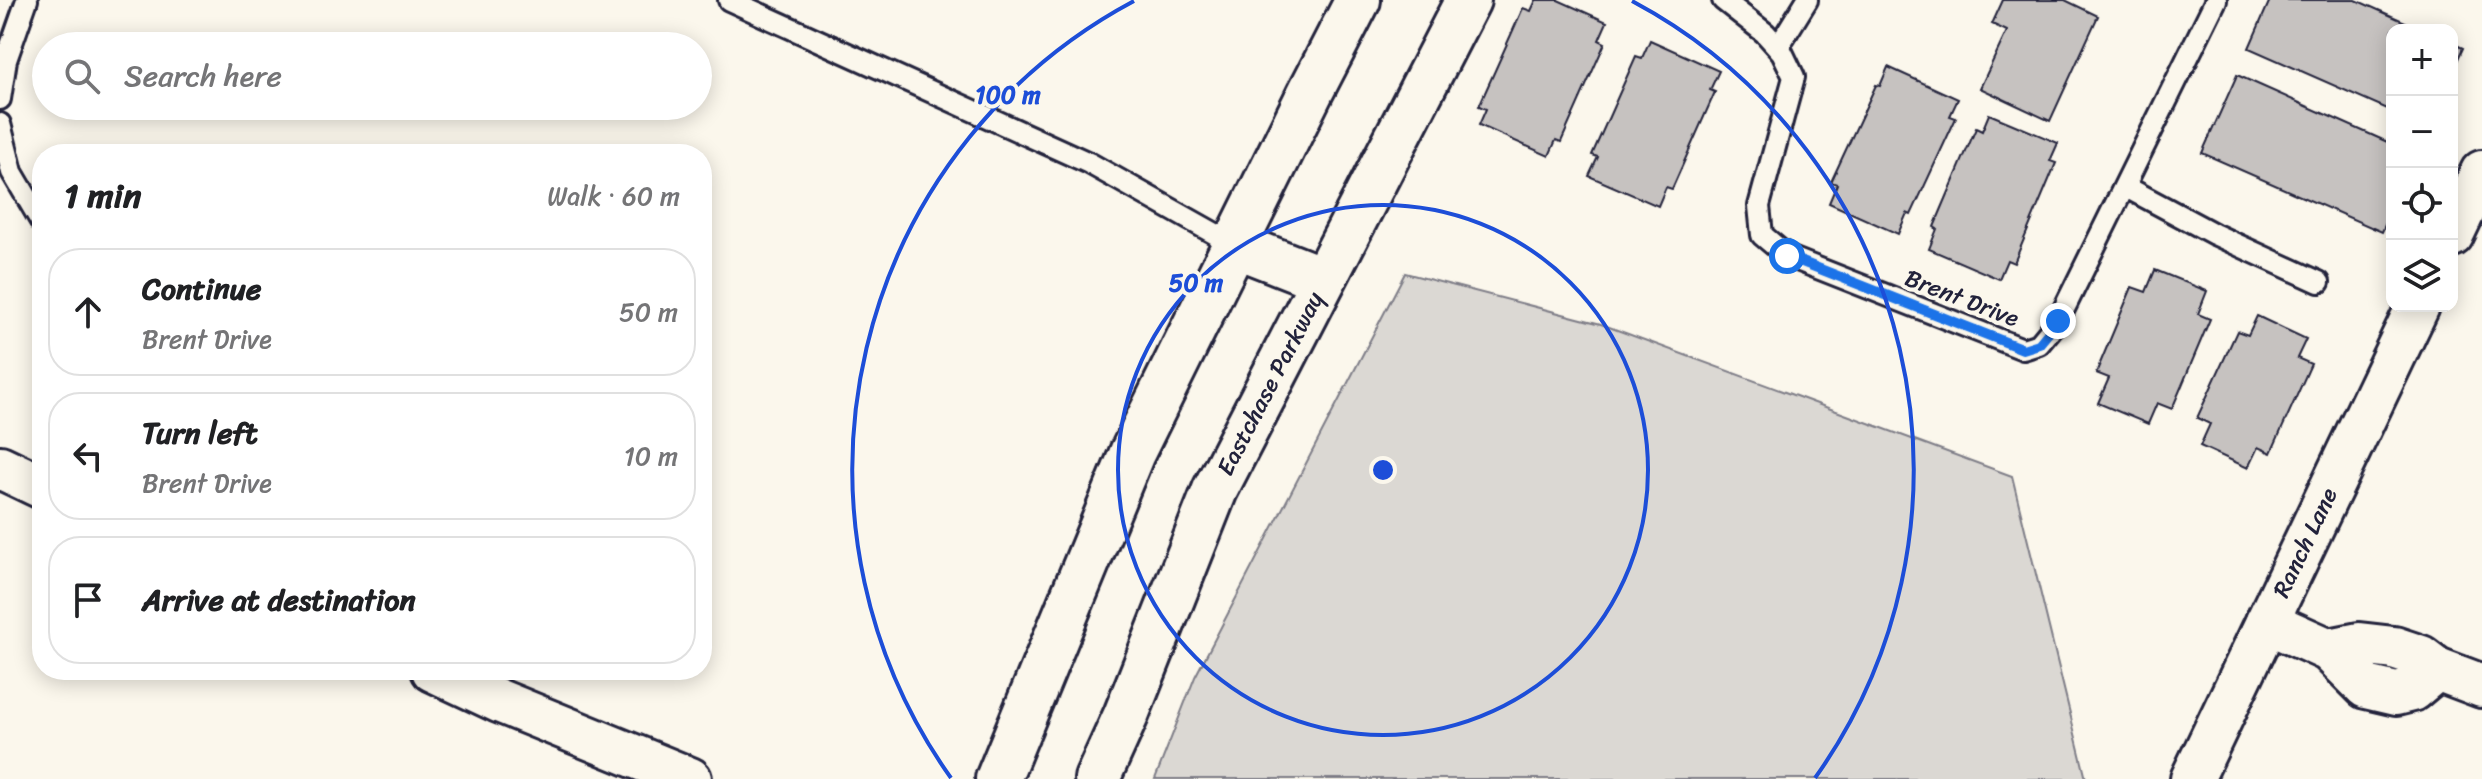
<!DOCTYPE html>
<html lang="en">
<head>
<meta charset="utf-8">
<style>
  body { margin:0; font-family:Sriracha,sans-serif; background:#f2f2f2; color:#202124 }
  .controls { position:absolute; right:24px; top:24px; display:grid; overflow:hidden; border-radius:16px; box-shadow:0 4px 20px #0003 }
  .controls button { width:72px; height:72px; display:grid; place-items:center; padding:0; border:0; border-bottom:2px solid #e0e0e0; background:#fff; color:#202124; font:40px sans-serif }
  .stop { position:absolute; width:24px; height:24px; margin:-18px; border:6px solid #1a73e8; border-radius:50%; background:#fff }
  .stop.end { background:#1a73e8; border-color:#fff; box-shadow:0 2px 8px #0008 }
  .list { margin:0; padding:0; list-style:none }
  h2 { display:flex; justify-content:space-between; align-items:center; height:104px; margin:0; padding:0 32px; font-size:34px }
  h2 small { font-size:26px; font-weight:400; color:#757577 }
  .list li { display:grid; grid-template-columns:52px 1fr auto; gap:24px; align-items:center; box-sizing:border-box; height:128px; margin:0 16px 16px; padding:0 16px; border:2px solid #e0e0e0; border-radius:32px }
  .list b { display:block; font-size:30px; white-space:nowrap }
  .list p { margin:0; font-size:26px; white-space:nowrap; color:#757577 }
  .list em { font-size:26px; font-style:normal; color:#757577 }
  .icon { flex:none; width:44px; height:44px; fill:none; stroke:currentColor; stroke-width:2; stroke-linecap:round; stroke-linejoin:round }
  .map { position:relative; flex:none; width:2482px; height:779px; overflow:hidden }
  .search { position:absolute; background:#fff; box-shadow:0 4px 20px #0003; left:32px; top:32px; width:680px; height:88px; display:flex; align-items:center; gap:20px; box-sizing:border-box; padding:0 28px; border-radius:44px; color:#757577; font-size:30px }
  .panel { position:absolute; background:#fff; box-shadow:0 4px 20px #0003; left:32px; top:144px; width:680px; height:536px; border-radius:32px }
  .map>svg:first-child { display:block }
  .green { fill:#dbd8d3; stroke:#7e7d87; stroke-width:2 }
  .building { fill:#c6c2c0; stroke:#22223b; stroke-width:2 }
  .lines { fill:none; stroke-linecap:round; stroke-linejoin:round }
  .lane-casing { stroke:#22223b; stroke-width:26 }
  .street-casing { stroke:#22223b; stroke-width:48 }
  .secondary-casing { stroke:#22223b; stroke-width:50 }
  .lane { stroke:#fbf7ec; stroke-width:20 }
  .street { stroke:#fbf7ec; stroke-width:42 }
  .secondary { stroke:#fbf7ec; stroke-width:44 }
  .route { stroke:#1a73e8; stroke-width:10 }
  .ring { fill:none; stroke:#1d4ed8; stroke-width:4 }
  .labels { text-anchor:middle; dominant-baseline:central; stroke-width:8; stroke-linejoin:round; paint-order:stroke }
  .street-label { font-size:24px; fill:#22223b; stroke:#fbf7ec }
  .centre { fill:#1d4ed8; stroke:#fbf7ec; stroke-width:4 }
  .ring-label { font-size:24px; text-anchor:middle; font-weight:bold; fill:#1d4ed8; stroke:#fbf7ec; stroke-width:8; stroke-linejoin:round; paint-order:stroke }
</style>
</head>
<body>
<div class="map">
<svg width="2482" height="779" viewBox="0 0 2482 779">
  <rect width="100%" height="100%" fill="#fbf7ec"/>
  <filter id="ink" filterUnits="userSpaceOnUse"><feTurbulence type="fractalNoise" baseFrequency=".0125" numOctaves="2"/><feDisplacementMap in="SourceGraphic" scale="16" xChannelSelector="R" yChannelSelector="G"/><feConvolveMatrix kernelMatrix="1 2 1 2 8 2 1 2 1" color-interpolation-filters="sRGB"/></filter>
  <g filter="url(#ink)">
    <path class="green" d="M 1405,273 L 1601,324 L 2012,476 L 2086,779 L 1155,779 L 1195,677 Z"/>
    <path class="building" d="M 1536,0 L 1558,0 L 1607,22 L 1599,40 L 1605,43 L 1561,142 L 1556,140 L 1549,156 L 1479,125 L 1486,109 L 1479,106 L 1523,8 L 1531,11 Z
      M 2003,0 L 2065,0 L 2098,16 L 2050,121 L 1980,88 L 2007,31 L 1992,24 Z
      M 2270,0 L 2356,0 L 2423,30 L 2392,30 L 2392,111 L 2249,48 Z
      M 1650,40 L 1719,71 L 1710,90 L 1715,92 L 1672,189 L 1666,187 L 1658,206 L 1589,176 L 1598,157 L 1592,155 L 1636,56 L 1642,58 Z
      M 2452,43 L 2463,48 L 2452,72 Z
      M 1888,67 L 1958,99 L 1950,116 L 1956,118 L 1911,215 L 1907,213 L 1898,234 L 1829,203 L 1837,184 L 1831,182 L 1876,85 L 1880,86 Z
      M 2237,75 L 2392,144 L 2392,209 L 2382,232 L 2202,153 Z
      M 1989,114 L 2058,143 L 2050,161 L 2056,163 L 2014,263 L 2007,260 L 1999,279 L 1929,249 L 1937,229 L 1934,227 L 1976,128 L 1982,131 Z
      M 2155,270 L 2207,291 L 2198,314 L 2210,319 L 2172,409 L 2157,403 L 2148,424 L 2098,403 L 2109,378 L 2096,373 L 2132,287 L 2146,292 Z
      M 2257,316 L 2306,339 L 2297,358 L 2311,364 L 2271,453 L 2258,447 L 2248,468 L 2200,446 L 2210,424 L 2197,418 L 2237,331 L 2248,335 Z"/>
    <g class="lines">
      <g class="lane-casing">
        <path id="lane" d="M 729,0 L 1089,163 L 1235,245
          M 1723,0 L 1765,33 L 1782,52 L 1794,77 L 1759,206 L 1762,235 L 1787,256 L 2023,349 L 2039,344 L 2058,321 L 2216,0
          M 1778,47 L 1807,0
          M 0,99 L 6,60 L 27,0
          M 0,124 L 12,172 L 42,223
          M 2126,187 L 2214,234 L 2319,282"/>
      </g>
      <g class="street-casing">
        <g id="street">
          <path d="M 2452,235 L 2482,172"/>
          <path d="M 0,467 L 42,487"/>
          <path d="M 2267,622 L 2329,650 L 2366,687 L 2396,694 L 2412,690 L 2437,669"/>
          <path d="M 2329,650 L 2359,644 L 2394,648 L 2421,657 L 2437,669 L 2482,686"/>
          <path d="M 433,670 L 499,701 L 690,779"/>
          <path id="s1" d="M 2192,779 L 2418,306"/>
        </g>
      </g>
      <g class="secondary-casing">
        <g id="secondary">
          <path d="M 1235,245 L 1322,279"/>
          <path d="M 998,779 L 1132,453 L 1311,91 L 1358,0"/>
          <path id="s2" d="M 1097,779 L 1126,715 L 1215,490 L 1468,0"/>
        </g>
      </g>
      <use href="#lane" class="lane"/>
      <use href="#street" class="street"/>
      <use href="#secondary" class="secondary"/>
    </g>
  </g>
  <g class="lines" filter="url(#ink)">
    <path class="route" d="M 1787,256 L 2023,349 L 2039,344 L 2058,321"/>
  </g>
  <g class="ring">
    <circle cx="1383" cy="470" r="265"/>
    <path d="M951 778A531 531 0 0 1 1134 1M1632 1A531 531 0 0 1 1815 778"/>
  </g>
  <g class="labels">
    <g class="street-label">
      <text transform="translate(1962 298) rotate(21)">Brent Drive</text>
      <text stroke="none"><textPath href="#s2" startOffset="432">Eastchase Parkway</textPath></text>
      <text stroke="none"><textPath href="#s1" startOffset="262">Ranch Lane</textPath></text>
    </g>
  </g>
  <circle cx="1383" cy="470" r="12" class="centre"/>
  <g class="ring-label">
    <text x="1008" y="103">100 m</text>
    <text x="1196" y="291">50 m</text>
  </g>
</svg>
<div class="controls">
<button>+</button>
<button>−</button>
<button><svg class="icon" aria-label="locate" viewBox="0 0 24 24"><circle cx="12" cy="12" r="6"/><path d="M12 2v4M12 18v4M2 12h4M18 12h4"/></svg></button>
<button><svg class="icon" aria-label="layers" viewBox="0 0 24 24"><path d="M12 4l9 5-9 5-9-5zM3 14l9 5 9-5"/></svg></button>
</div>
<div class="stop" style="left:1787px;top:256px"></div>
<div class="stop end" style="left:2058px;top:321px"></div>
<div class="search"><svg class="icon" aria-label="search" viewBox="0 0 24 24"><circle cx="10" cy="10" r="6"/><path d="M15 15l6 6"/></svg>Search here</div>
<section class="panel">
<h2>1 min<small>Walk · 60 m</small></h2>
<ul class="list">
<li><svg class="icon" aria-label="ahead" viewBox="0 0 24 24"><path d="M12 20V5M6 11l6-6 6 6"/></svg><div><b>Continue</b><p>Brent Drive</p></div><em>50 m</em></li>
<li><svg class="icon" aria-label="left" viewBox="0 0 24 24"><path d="M17 20v-9H6M10 6l-5 5 5 5"/></svg><div><b>Turn left</b><p>Brent Drive</p></div><em>10 m</em></li>
<li><svg class="icon" aria-label="arrive" viewBox="0 0 24 24"><path d="M6 21V4h12l-3 4 3 4H6"/></svg><div><b>Arrive at destination</b></div></li>
</ul>
</section>
</div>
</body>
</html>
